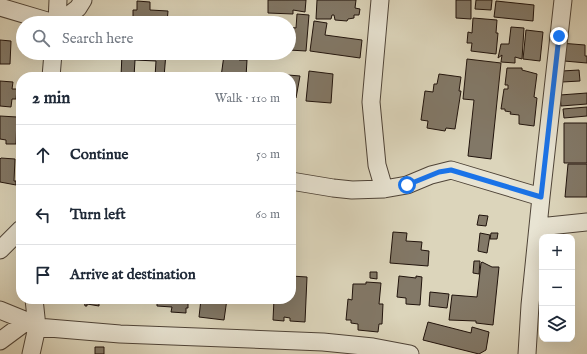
<!DOCTYPE html>
<html lang="en">
<head>
<meta charset="utf-8">
<style>
  body { margin:0; font-family:"IM FELL English",serif; background:#f2f2f3; color:#1f2937 }
  .controls { position:absolute; right:12px; bottom:12px; display:grid; overflow:hidden; border-radius:8px; box-shadow:0 4px 16px #0002 }
  .controls button { width:36px; height:36px; display:grid; place-items:center; padding:0; border:0; border-bottom:1px solid #e0e1e3; background:#fff; color:#1f2937; font:20px sans-serif }
  .stop { position:absolute; width:12px; height:12px; margin:-9px; border:3px solid #1a73e8; border-radius:50%; background:#fff }
  .stop.end { background:#1a73e8; border-color:#fff; box-shadow:0 1px 4px #0008 }
  .list { margin:0; padding:0; list-style:none }
  h2 { display:flex; justify-content:space-between; align-items:center; height:52px; margin:0; padding:0 16px; font-size:17px }
  h2 small { font-size:13px; font-weight:400; color:#747a83 }
  .list li { display:grid; grid-template-columns:26px 1fr auto; gap:12px; align-items:center; box-sizing:border-box; height:60px; padding:0 16px; border-top:1px solid #e0e1e3 }
  .list b { display:block; font-size:15px; white-space:nowrap }
  .list em { font-size:13px; font-style:normal; color:#747a83 }
  .icon { flex:none; width:22px; height:22px; fill:none; stroke:currentColor; stroke-width:2; stroke-linecap:round; stroke-linejoin:round }
  .map { position:relative; flex:none; width:587px; height:354px; overflow:hidden }
  .search { position:absolute; background:#fff; box-shadow:0 4px 16px #0002; left:16px; top:16px; width:280px; height:44px; display:flex; align-items:center; gap:10px; box-sizing:border-box; padding:0 14px; border-radius:22px; color:#747a83; font-size:15px }
  .panel { position:absolute; background:#fff; box-shadow:0 4px 16px #0002; left:16px; top:72px; width:280px; height:232px; border-radius:16px }
  .map>svg:first-child { display:block }
  .building { fill:#827867; stroke:#20130c }
  .lines { fill:none; stroke-linecap:round; stroke-linejoin:round }
  .minor-casing { stroke:#4f4438; stroke-width:19 }
  .minor { stroke:#e8e4d3; stroke-width:17 }
  .route { stroke:#1a73e8; stroke-width:5 }
</style>
</head>
<body>
<div class="map">
<svg width="587" height="354" viewBox="0 0 587 354">
  <rect width="100%" height="100%" fill="#dcd5bb"/>
  <filter id="stains"><feTurbulence type="fractalNoise" baseFrequency=".005" numOctaves="4"/><feColorMatrix values="0 0 0 0 .2 0 0 0 0 .09 0 0 0 0 .02 0 0 0 .5 -.17"/></filter>
  <radialGradient id="worn" r=".72"><stop offset=".6" stop-color="#630" stop-opacity="0"/><stop offset="1" stop-color="#630" stop-opacity=".3"/></radialGradient>
  <path class="building" d="M 268,0 L 306,0 L 305,12 L 293,10 L 293,14 L 268,13 Z
    M 317,0 L 356,0 L 355,8 L 360,9 L 359,15 L 354,15 L 354,18 L 348,19 L 347,21 L 335,20 L 334,15 L 332,15 L 331,19 L 316,19 Z
    M 456,0 L 471,0 L 471,19 L 456,18 Z
    M 476,0 L 492,0 L 491,10 L 475,9 Z
    M 137,1 L 150,2 L 150,10 L 168,11 L 167,23 L 133,23 L 133,10 L 137,10 Z
    M 496,1 L 534,5 L 533,21 L 494,17 Z
    M 297,14 L 309,15 L 306,51 L 289,50 L 289,27 L 296,28 Z
    M 473,18 L 497,20 L 496,33 L 498,33 L 496,54 L 471,51 L 472,43 L 467,43 L 468,32 L 472,33 Z
    M 314,21 L 327,23 L 325,35 L 362,40 L 360,58 L 310,51 Z
    M 511,27 L 524,28 L 522,59 L 515,57 L 515,63 L 501,62 L 502,55 L 498,58 L 501,44 L 509,44 Z
    M 526,30 L 543,32 L 540,61 L 523,59 Z
    M 0,40 L 11,41 L 10,64 L 0,64 Z
    M 560,43 L 585,45 L 585,56 L 587,56 L 587,63 L 564,61 Z
    M 85,53 L 105,53 L 105,59 L 85,58 Z
    M 122,53 L 166,53 L 164,77 L 155,77 L 156,61 L 135,60 L 134,77 L 121,77 Z
    M 224,55 L 239,57 L 239,60 L 247,60 L 246,77 L 221,77 Z
    M 467,59 L 501,63 L 491,159 L 468,156 L 474,100 L 463,99 Z
    M 507,68 L 522,68 L 522,70 L 537,74 L 534,97 L 537,98 L 534,126 L 519,124 L 519,115 L 510,114 L 511,112 L 505,111 L 505,109 L 501,109 L 504,89 L 508,89 L 508,85 L 505,85 Z
    M 579,70 L 580,81 L 562,82 L 562,71 Z
    M 309,71 L 333,74 L 331,103 L 306,101 Z
    M 265,73 L 300,76 L 296,98 L 291,98 L 291,77 L 265,77 Z
    M 439,74 L 461,77 L 459,91 L 461,91 L 455,129 L 446,128 L 445,131 L 427,128 L 428,121 L 421,120 L 425,91 L 433,92 L 434,84 L 437,84 Z
    M 0,81 L 13,82 L 12,89 L 17,89 L 16,99 L 12,99 L 11,107 L 0,106 Z
    M 587,93 L 587,104 L 561,106 L 560,95 Z
    M 587,107 L 587,116 L 564,118 L 563,109 Z
    M 0,116 L 17,117 L 16,144 L 6,144 L 6,140 L 0,139 Z
    M 564,123 L 587,123 L 587,163 L 564,163 Z
    M 1,158 L 15,159 L 14,181 L 16,181 L 16,185 L 0,182 L 0,159 Z
    M 568,164 L 587,164 L 587,197 L 565,197 Z
    M 479,215 L 488,216 L 486,226 L 477,225 Z
    M 393,232 L 407,233 L 406,241 L 422,242 L 421,250 L 429,251 L 428,266 L 390,263 Z
    M 480,233 L 490,235 L 487,253 L 478,251 Z
    M 491,233 L 498,233 L 497,239 L 490,239 Z
    M 474,261 L 480,261 L 479,274 L 473,273 Z
    M 482,262 L 492,267 L 499,267 L 493,325 L 476,323 L 476,321 L 449,320 L 452,295 L 477,297 L 481,263 Z
    M 370,272 L 377,272 L 377,279 L 370,278 Z
    M 291,276 L 307,277 L 305,322 L 290,321 L 290,318 L 284,317 L 284,321 L 273,320 L 274,299 L 291,299 Z
    M 399,276 L 416,278 L 416,276 L 422,277 L 420,305 L 406,304 L 406,298 L 397,297 Z
    M 366,282 L 381,283 L 379,304 L 383,304 L 382,324 L 379,324 L 378,332 L 358,330 L 358,324 L 351,323 L 351,320 L 346,320 L 348,299 L 352,300 L 353,284 L 366,284 Z
    M 430,292 L 449,294 L 447,308 L 429,306 Z
    M 75,299 L 110,299 L 110,302 L 107,302 L 107,300 L 99,300 L 99,306 L 87,304 L 87,306 L 85,306 L 84,300 L 75,300 Z
    M 157,299 L 188,299 L 188,308 L 186,308 L 186,313 L 171,312 L 172,307 L 157,306 Z
    M 201,299 L 227,299 L 224,320 L 199,317 Z
    M 428,322 L 471,333 L 472,327 L 489,332 L 486,350 L 479,354 L 423,340 Z
    M 95,347 L 104,347 L 104,354 L 95,354 Z"/>
  <g class="lines">
    <g class="minor-casing">
      <path id="minor" d="M 380,0 L 371,102 L 377,165 L 384,189
        M 0,7 L 54,23
        M 57,23 L 58,0
        M 59,23 L 78,8 L 83,0
        M 51,77 L 53,53
        M 291,181 L 333,188 L 352,190 L 384,189 L 407,185 L 431,175 L 451,170 L 541,197
        M 539,227 L 587,222
        M 0,250 L 21,229
        M 0,310 L 27,321 L 37,327 L 120,334 L 323,342 L 373,347 L 410,354
        M 0,341 L 27,321
        M 31,354 L 37,327 L 34,299
        M 527,354 L 530,305 L 541,197 L 563,0"/>
    </g>
    <use href="#minor" class="minor"/>
  </g>
  <g class="lines">
    <path class="route" d="M 407,185 L 439,172 L 451,170 L 541,197 L 559,36"/>
  </g>
  <rect width="100%" height="100%" filter="url(#stains)"/>
  <rect width="100%" height="100%" fill="url(#worn)"/>
</svg>
<div class="controls">
<button>+</button>
<button>−</button>
<button><svg class="icon" aria-label="layers" viewBox="0 0 24 24"><path d="M12 4l9 5-9 5-9-5zM3 14l9 5 9-5"/></svg></button>
</div>
<div class="stop" style="left:407px;top:185px"></div>
<div class="stop end" style="left:559px;top:36px"></div>
<div class="search"><svg class="icon" aria-label="search" viewBox="0 0 24 24"><circle cx="10" cy="10" r="6"/><path d="M15 15l6 6"/></svg>Search here</div>
<section class="panel">
<h2>2 min<small>Walk · 110 m</small></h2>
<ul class="list">
<li><svg class="icon" aria-label="ahead" viewBox="0 0 24 24"><path d="M12 20V5M6 11l6-6 6 6"/></svg><div><b>Continue</b></div><em>50 m</em></li>
<li><svg class="icon" aria-label="left" viewBox="0 0 24 24"><path d="M17 20v-9H6M10 6l-5 5 5 5"/></svg><div><b>Turn left</b></div><em>60 m</em></li>
<li><svg class="icon" aria-label="arrive" viewBox="0 0 24 24"><path d="M6 21V4h12l-3 4 3 4H6"/></svg><div><b>Arrive at destination</b></div></li>
</ul>
</section>
</div>
</body>
</html>
